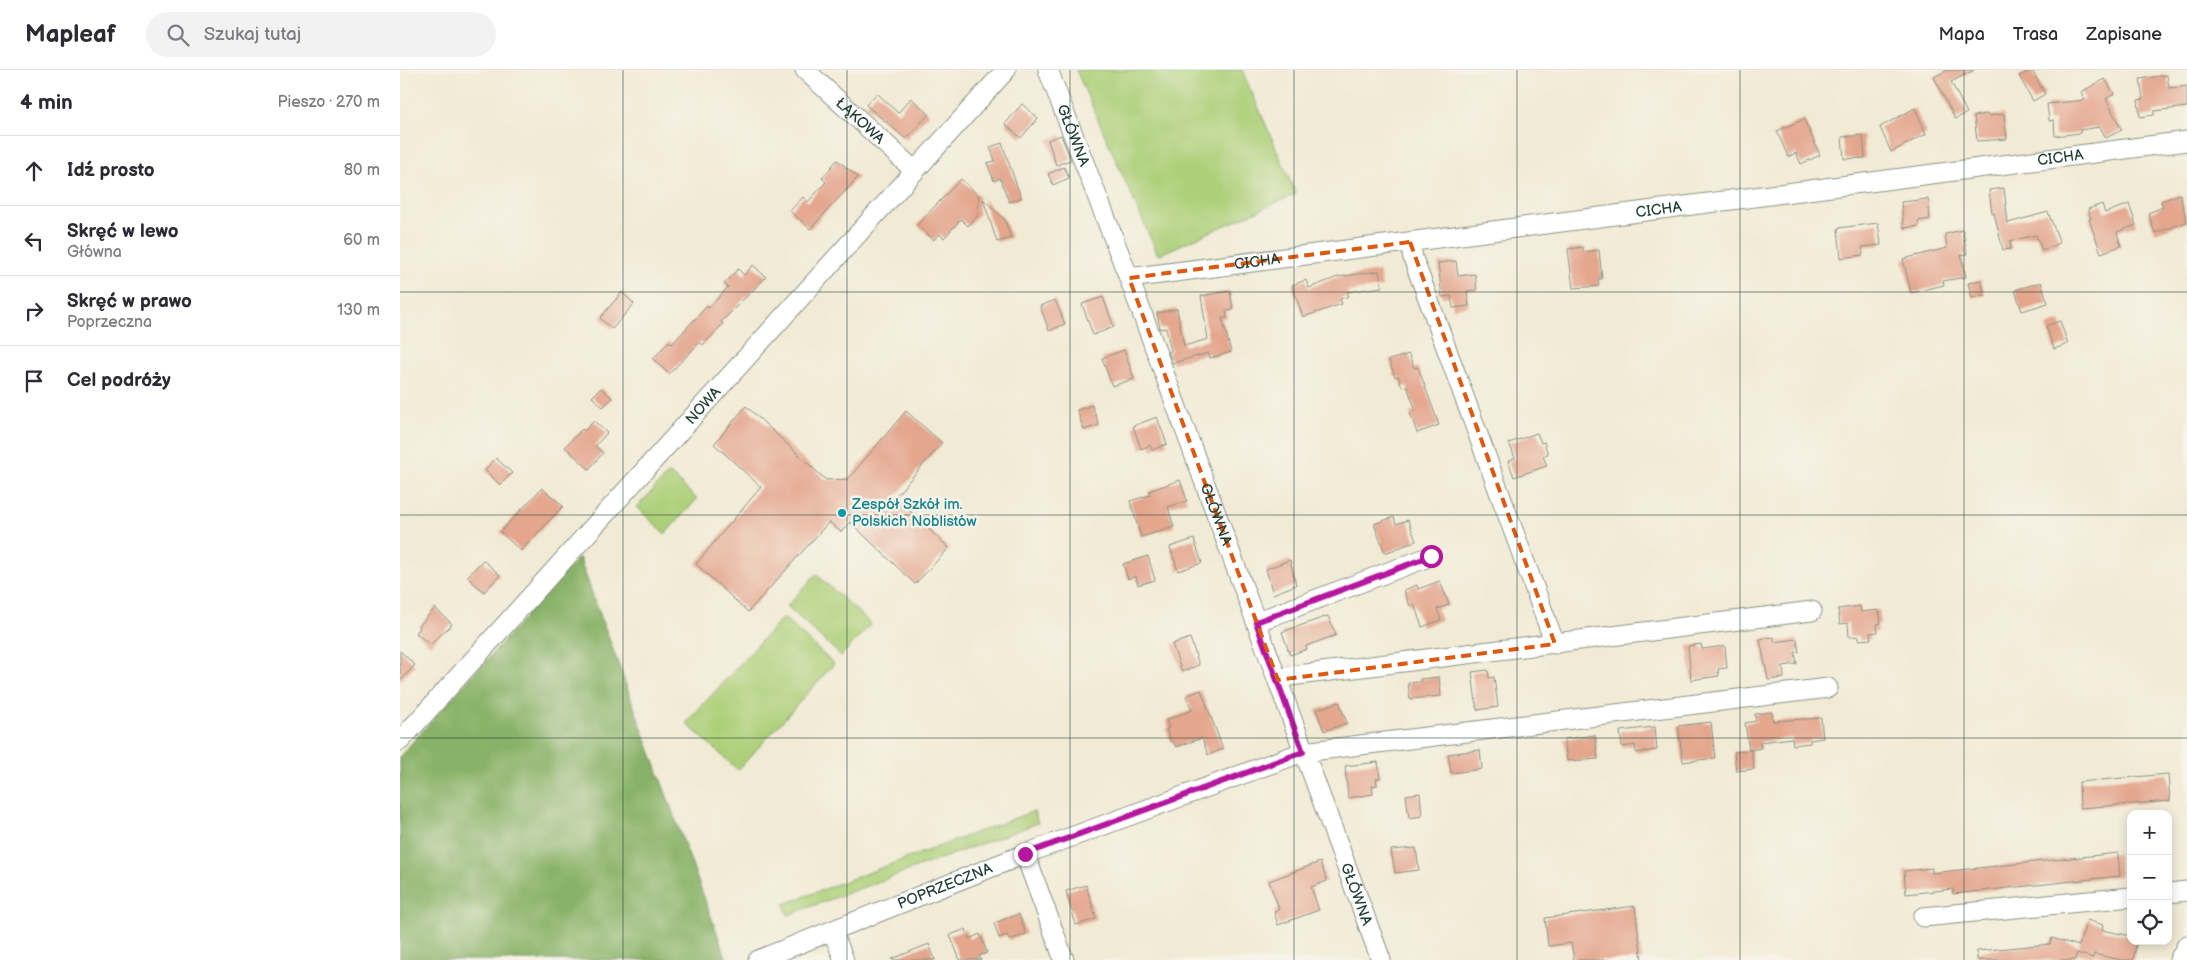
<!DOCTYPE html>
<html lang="pl">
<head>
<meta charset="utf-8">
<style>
  body { margin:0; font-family:"Balsamiq Sans",sans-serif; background:#f2f2f3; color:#2b2b33 }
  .controls { position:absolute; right:15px; bottom:15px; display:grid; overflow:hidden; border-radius:10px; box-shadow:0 2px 12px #0003 }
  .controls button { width:45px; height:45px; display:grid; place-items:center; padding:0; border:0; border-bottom:1px solid #e1e1e2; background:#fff; color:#2b2b33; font:25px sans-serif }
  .stop { position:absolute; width:15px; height:15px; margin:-11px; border:4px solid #b5179e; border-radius:50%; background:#fff }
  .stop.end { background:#b5179e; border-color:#fff; box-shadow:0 1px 5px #0008 }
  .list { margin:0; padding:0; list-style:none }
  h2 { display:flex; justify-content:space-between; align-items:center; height:65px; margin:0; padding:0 20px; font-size:21px }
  h2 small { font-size:16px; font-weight:400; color:#7c7c81 }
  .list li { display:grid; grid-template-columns:32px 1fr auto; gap:15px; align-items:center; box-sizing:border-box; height:70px; padding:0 20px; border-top:1px solid #e1e1e2 }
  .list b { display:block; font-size:19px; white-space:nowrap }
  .list p { margin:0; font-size:16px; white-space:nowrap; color:#7c7c81 }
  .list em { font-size:16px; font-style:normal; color:#7c7c81 }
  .icon { flex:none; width:28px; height:28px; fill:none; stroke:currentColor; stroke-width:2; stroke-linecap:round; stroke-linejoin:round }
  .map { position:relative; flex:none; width:1787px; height:890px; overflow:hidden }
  header { display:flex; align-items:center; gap:30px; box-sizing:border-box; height:70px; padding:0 25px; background:#fff; border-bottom:1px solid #e1e1e2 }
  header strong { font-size:24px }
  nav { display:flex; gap:28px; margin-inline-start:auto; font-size:18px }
  .search { width:350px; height:45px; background:#f2f2f3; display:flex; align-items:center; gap:12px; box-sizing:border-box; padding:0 18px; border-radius:28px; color:#7c7c81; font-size:19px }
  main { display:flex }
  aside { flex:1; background:#fff }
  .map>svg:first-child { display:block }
  .green { fill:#accf77; stroke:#668656 }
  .forest { fill:#89b268; stroke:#54784e }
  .building { fill:#e4a68d }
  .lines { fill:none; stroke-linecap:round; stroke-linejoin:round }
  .minor-casing { stroke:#889484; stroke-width:21 }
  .minor { stroke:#fff; stroke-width:19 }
  .route { stroke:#b5179e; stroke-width:6 }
  .marked { fill:none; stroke:#de580e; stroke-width:4; stroke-dasharray:10 6; stroke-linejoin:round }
  .grid { fill:none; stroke:#1f3d34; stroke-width:1; stroke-opacity:0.55 }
  .culture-dot { fill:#0f9aa8; stroke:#f7f3e8; stroke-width:2 }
  .labels { text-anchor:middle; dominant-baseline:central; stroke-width:5; stroke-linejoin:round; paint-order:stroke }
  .street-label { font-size:15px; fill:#1f3d34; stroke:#f7f3e8 }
  .culture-label { font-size:15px; fill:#0d838f; stroke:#f7f3e8; text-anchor:start }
</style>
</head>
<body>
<header>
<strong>Mapleaf</strong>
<div class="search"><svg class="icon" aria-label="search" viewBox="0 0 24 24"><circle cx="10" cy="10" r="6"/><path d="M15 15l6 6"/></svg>Szukaj tutaj</div>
<nav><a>Mapa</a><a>Trasa</a><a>Zapisane</a></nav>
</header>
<main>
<aside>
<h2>4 min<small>Pieszo · 270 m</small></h2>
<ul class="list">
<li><svg class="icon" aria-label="ahead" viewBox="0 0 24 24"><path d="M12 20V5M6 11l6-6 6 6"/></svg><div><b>Idź prosto</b></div><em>80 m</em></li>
<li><svg class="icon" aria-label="left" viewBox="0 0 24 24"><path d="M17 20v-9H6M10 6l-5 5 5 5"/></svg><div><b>Skręć w lewo</b><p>Główna</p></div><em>60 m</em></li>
<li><svg class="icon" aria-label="right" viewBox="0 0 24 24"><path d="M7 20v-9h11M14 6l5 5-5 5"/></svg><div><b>Skręć w prawo</b><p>Poprzeczna</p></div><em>130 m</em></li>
<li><svg class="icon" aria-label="arrive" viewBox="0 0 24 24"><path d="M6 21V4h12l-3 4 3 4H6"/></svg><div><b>Cel podróży</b></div></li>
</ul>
</aside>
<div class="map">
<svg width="1787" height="890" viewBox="0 0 1787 890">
  <rect width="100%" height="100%" fill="#f7f3e8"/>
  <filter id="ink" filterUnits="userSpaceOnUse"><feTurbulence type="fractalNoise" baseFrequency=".02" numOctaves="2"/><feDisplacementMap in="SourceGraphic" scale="10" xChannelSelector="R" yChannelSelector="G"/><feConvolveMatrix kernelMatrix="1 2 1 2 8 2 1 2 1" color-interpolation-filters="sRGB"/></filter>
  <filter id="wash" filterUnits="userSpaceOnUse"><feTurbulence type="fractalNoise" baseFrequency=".0096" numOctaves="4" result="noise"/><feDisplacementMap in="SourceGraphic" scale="20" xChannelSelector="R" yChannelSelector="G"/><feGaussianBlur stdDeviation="1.12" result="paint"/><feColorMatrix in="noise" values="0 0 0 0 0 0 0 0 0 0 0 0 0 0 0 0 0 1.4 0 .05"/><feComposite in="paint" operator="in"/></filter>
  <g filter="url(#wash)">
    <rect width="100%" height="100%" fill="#f1ead4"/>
    <path class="green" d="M 676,0 L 842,0 L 896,124 L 758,185 Z
      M 269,403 L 297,429 L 265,464 L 237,437 Z
      M 416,504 L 471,554 L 441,586 L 387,536 Z
      M 383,547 L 434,594 L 338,700 L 286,653 Z
      M 634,741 L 638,753 L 388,845 L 384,834 Z"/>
    <path class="forest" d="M 179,487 L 327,890 L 0,890 L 0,686 Z"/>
    <g id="blocks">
      <path class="building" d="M 1548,0 L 1574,0 L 1551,12 L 1567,43 L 1555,49 L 1534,7 Z
        M 1632,0 L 1645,24 L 1633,31 L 1619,6 Z
        M 1767,5 L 1769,18 L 1787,16 L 1787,37 L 1754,41 L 1754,45 L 1740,47 L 1738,30 L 1743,29 L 1740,9 Z
        M 1705,9 L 1714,24 L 1706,29 L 1722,60 L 1706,68 L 1700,57 L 1680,60 L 1680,63 L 1655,66 L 1654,50 L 1649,51 L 1647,34 L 1685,30 L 1681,22 Z
        M 477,23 L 498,43 L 511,28 L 529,44 L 506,69 L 466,35 Z
        M 622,34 L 638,48 L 621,68 L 605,54 Z
        M 1515,38 L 1526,64 L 1491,82 L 1480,57 Z
        M 1587,44 L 1588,46 L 1604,44 L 1607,69 L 1577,71 L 1574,46 Z
        M 1404,49 L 1420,85 L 1401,94 L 1396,83 L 1388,87 L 1377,61 Z
        M 661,65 L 671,90 L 656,95 L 648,70 Z
        M 1463,65 L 1465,88 L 1444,89 L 1442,67 Z
        M 602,73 L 621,128 L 609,132 L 600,108 L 594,111 L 587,93 L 595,91 L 590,77 Z
        M 437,90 L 458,107 L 410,159 L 390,141 L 403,127 L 408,132 L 426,112 L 422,108 Z
        M 664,97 L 669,108 L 653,115 L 648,104 Z
        M 561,109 L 579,126 L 578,145 L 568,156 L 561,149 L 544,168 L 539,164 L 534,170 L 517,155 Z
        M 1604,118 L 1608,153 L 1648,142 L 1660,173 L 1642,180 L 1636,165 L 1610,171 L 1611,179 L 1603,180 L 1594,143 L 1592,143 L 1589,120 Z
        M 1780,124 L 1787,152 L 1755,163 L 1748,143 L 1763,137 L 1761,131 Z
        M 583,129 L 605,150 L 611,168 L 597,172 Z
        M 1528,129 L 1530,149 L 1518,151 L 1519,156 L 1504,158 L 1501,132 Z
        M 1702,134 L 1705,143 L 1729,134 L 1736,155 L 1717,162 L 1721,176 L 1701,183 L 1689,149 L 1691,149 L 1688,139 Z
        M 1478,153 L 1481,175 L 1462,177 L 1463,185 L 1441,188 L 1438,158 Z
        M 1563,160 L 1567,184 L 1561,185 L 1566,207 L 1543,211 L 1544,215 L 1511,223 L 1503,189 L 1547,178 L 1545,164 Z
        M 1183,177 L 1183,182 L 1199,180 L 1202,209 L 1198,209 L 1199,216 L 1173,218 L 1168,179 Z
        M 1056,191 L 1058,206 L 1075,204 L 1077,220 L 1067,221 L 1069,236 L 1053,238 L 1051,226 L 1042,227 L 1038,193 Z
        M 353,195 L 366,207 L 321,252 L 323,254 L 303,275 L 300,272 L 269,304 L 253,289 L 269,271 L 272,274 L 307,236 L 309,238 L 328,217 L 324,214 L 338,199 L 344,205 Z
        M 979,201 L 982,217 L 947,222 L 949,226 L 940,229 L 942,234 L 903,247 L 892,215 L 906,210 L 909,218 L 938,207 Z
        M 1581,210 L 1585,225 L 1572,228 L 1568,213 Z
        M 1641,212 L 1648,233 L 1622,241 L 1615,220 Z
        M 830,221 L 833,240 L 826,241 L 827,248 L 822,248 L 831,282 L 810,288 L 808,283 L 773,293 L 768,282 L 771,281 L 766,258 L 760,259 L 757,243 L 777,239 L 784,276 L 808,269 L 801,226 Z
        M 222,222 L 234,234 L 212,259 L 200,248 Z
        M 703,227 L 714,257 L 693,265 L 682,234 Z
        M 655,230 L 665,254 L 649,261 L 640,236 Z
        M 1660,251 L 1668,274 L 1654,279 L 1646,256 Z
        M 724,280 L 734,309 L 712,316 L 702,288 Z
        M 1009,284 L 1014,298 L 1018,297 L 1039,355 L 1017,363 L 1010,343 L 1016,341 L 1007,316 L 1002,317 L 998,306 L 995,307 L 989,290 Z
        M 201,318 L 212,328 L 203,337 L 192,327 Z
        M 692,335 L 699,355 L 684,360 L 677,340 Z
        M 346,336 L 426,410 L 448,409 L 506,341 L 542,373 L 495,427 L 549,478 L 515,514 L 450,452 L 441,462 L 429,452 L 348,542 L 296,494 L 361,417 L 314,374 Z
        M 757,347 L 767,374 L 752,380 L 750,375 L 741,379 L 733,356 Z
        M 194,351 L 207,363 L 195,376 L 203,383 L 189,399 L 165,377 L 182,359 L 184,361 Z
        M 1137,363 L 1141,373 L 1144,372 L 1148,384 L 1143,386 L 1147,396 L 1114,407 L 1108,391 L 1115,388 L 1109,373 Z
        M 96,388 L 112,403 L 100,415 L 85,400 Z
        M 780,410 L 787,431 L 768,437 L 774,457 L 741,467 L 730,431 L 750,425 L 749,421 Z
        M 142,418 L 163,436 L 121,481 L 100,462 Z
        M 994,447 L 996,454 L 1008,450 L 1016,471 L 985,483 L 974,454 Z
        M 794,469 L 802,493 L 778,501 L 770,477 Z
        M 748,486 L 755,510 L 738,515 L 736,506 L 728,509 L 723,494 Z
        M 83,490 L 100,505 L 84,522 L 67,507 Z
        M 890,490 L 896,515 L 873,524 L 866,499 Z
        M 1040,511 L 1049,535 L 1037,539 L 1041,550 L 1022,557 L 1014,534 L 1010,536 L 1004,520 L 1017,515 L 1018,519 Z
        M 1460,536 L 1461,542 L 1479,540 L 1481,553 L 1477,554 L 1478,562 L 1470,563 L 1471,569 L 1459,570 L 1459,566 L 1449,567 L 1448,553 L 1440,554 L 1438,539 Z
        M 35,538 L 52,554 L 30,575 L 16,563 L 20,558 L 19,556 Z
        M 928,546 L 936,565 L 906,576 L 907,579 L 890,585 L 882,562 Z
        M 1374,567 L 1374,572 L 1397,569 L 1399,582 L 1395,582 L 1397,594 L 1383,596 L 1384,608 L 1368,610 L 1360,569 Z
        M 790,568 L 799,595 L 782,602 L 772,574 Z
        M 1301,574 L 1302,579 L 1325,576 L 1327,598 L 1318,599 L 1319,606 L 1291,610 L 1288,576 Z
        M 0,581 L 15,595 L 0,611 Z
        M 1088,600 L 1089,608 L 1094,607 L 1098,637 L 1077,640 L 1072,602 Z
        M 1039,607 L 1041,626 L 1010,629 L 1008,613 L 1020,612 L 1020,609 Z
        M 801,620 L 823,679 L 808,685 L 802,668 L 776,677 L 773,671 L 771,672 L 766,659 L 769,658 L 766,650 L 792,640 L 786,626 Z
        M 939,632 L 947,653 L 924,661 L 916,640 Z
        M 1372,642 L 1373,651 L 1421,648 L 1423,668 L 1410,670 L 1410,673 L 1393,675 L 1392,668 L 1360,672 L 1361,678 L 1349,680 L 1345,653 L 1356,651 L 1355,644 Z
        M 1311,652 L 1315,688 L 1283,692 L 1278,656 Z
        M 1255,657 L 1257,680 L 1236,683 L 1235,675 L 1222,677 L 1220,661 Z
        M 1195,665 L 1198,689 L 1167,691 L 1164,669 Z
        M 1080,680 L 1082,699 L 1051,703 L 1048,684 Z
        M 1351,680 L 1354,699 L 1336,701 L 1334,682 Z
        M 978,692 L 980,708 L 976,709 L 977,715 L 972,716 L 973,724 L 948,728 L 945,696 Z
        M 1768,704 L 1770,731 L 1680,738 L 1679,712 Z
        M 1020,723 L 1022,746 L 1009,748 L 1006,725 Z
        M 1016,778 L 1019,800 L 995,803 L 991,780 Z
        M 1718,783 L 1720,806 L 1553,824 L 1553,819 L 1506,824 L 1504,801 L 1532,798 L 1532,803 Z
        M 920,792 L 927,811 L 911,817 L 919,840 L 878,855 L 874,841 L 879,839 L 869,811 Z
        M 686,815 L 696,849 L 676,855 L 666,821 Z
        M 1235,836 L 1242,890 L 1174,890 L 1171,873 L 1148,876 L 1145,848 Z
        M 619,844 L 626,864 L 609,870 L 607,865 L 599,868 L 594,853 Z
        M 1687,850 L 1703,855 L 1702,860 L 1731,866 L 1731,871 L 1737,871 L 1733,890 L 1721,890 L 1694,884 L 1693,888 L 1677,883 L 1675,890 L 1577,890 L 1577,881 L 1650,874 L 1652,868 L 1679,876 Z
        M 566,859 L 569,869 L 580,864 L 587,883 L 579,886 L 581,890 L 560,890 L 550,865 Z
        M 529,874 L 535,890 L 492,890 L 492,889 Z"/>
    </g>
  </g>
  <g filter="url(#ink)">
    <use href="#blocks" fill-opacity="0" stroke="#889484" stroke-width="1"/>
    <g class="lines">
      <g class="minor-casing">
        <g id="minor">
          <path id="s1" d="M 405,0 L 515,101"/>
          <path id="s2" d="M 648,0 L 729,208 L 981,890"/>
          <path d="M 1010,172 L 1013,188 L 1033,242 L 1155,574"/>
          <path id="s3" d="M 729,208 L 1787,71"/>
          <path d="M 856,552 L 1031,486"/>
          <path d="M 878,610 L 890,606 L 1412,541"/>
          <path id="s4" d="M 0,671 L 606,0"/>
          <path d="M 625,784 L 664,890"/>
          <path d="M 1768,823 L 1787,821"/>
          <path d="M 1523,847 L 1731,827"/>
          <path d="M 433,862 L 444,890"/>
          <path id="s5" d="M 358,890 L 625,784 L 903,682 L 1428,618"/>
          <path d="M 1779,890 L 1787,875"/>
        </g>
      </g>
      <use href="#minor" class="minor"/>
    </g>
  </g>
  <g class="lines" filter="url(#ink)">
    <path class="route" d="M 625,784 L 903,682 L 856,552 L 1031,486"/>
  </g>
  <path class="marked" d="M 1010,172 L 1155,574 L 878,610 L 729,208 Z"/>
  <path class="grid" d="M 223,0 L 223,890M 447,0 L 447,890M 670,0 L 670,890M 894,0 L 894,890M 1117,0 L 1117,890M 1340,0 L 1340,890M 1564,0 L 1564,890M 0,222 L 1787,222M 0,445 L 1787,445M 0,668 L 1787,668"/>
  <circle class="culture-dot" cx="442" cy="443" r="5"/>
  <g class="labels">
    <g class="street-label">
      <text stroke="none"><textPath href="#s1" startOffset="75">ŁĄKOWA</textPath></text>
      <text stroke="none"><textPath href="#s2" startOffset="70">GŁÓWNA</textPath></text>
      <text stroke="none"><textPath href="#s3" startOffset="939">CICHA</textPath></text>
      <text stroke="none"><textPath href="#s3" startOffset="534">CICHA</textPath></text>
      <text stroke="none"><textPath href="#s3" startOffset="129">CICHA</textPath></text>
      <text stroke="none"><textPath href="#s4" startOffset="452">NOWA</textPath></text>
      <text stroke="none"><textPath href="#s2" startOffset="475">GŁÓWNA</textPath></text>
      <text stroke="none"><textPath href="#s5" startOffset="201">POPRZECZNA</textPath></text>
      <text stroke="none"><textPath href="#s2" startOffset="880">GŁÓWNA</textPath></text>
    </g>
    <g class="culture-label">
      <text x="452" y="434">Zespół Szkół im.<tspan x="452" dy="17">Polskich Noblistów</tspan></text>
    </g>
  </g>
</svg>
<div class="controls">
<button>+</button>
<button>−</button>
<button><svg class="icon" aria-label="locate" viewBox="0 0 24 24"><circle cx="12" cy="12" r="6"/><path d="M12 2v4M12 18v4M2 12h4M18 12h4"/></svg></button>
</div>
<div class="stop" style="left:1031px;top:486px"></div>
<div class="stop end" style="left:625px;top:784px"></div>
</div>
</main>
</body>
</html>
